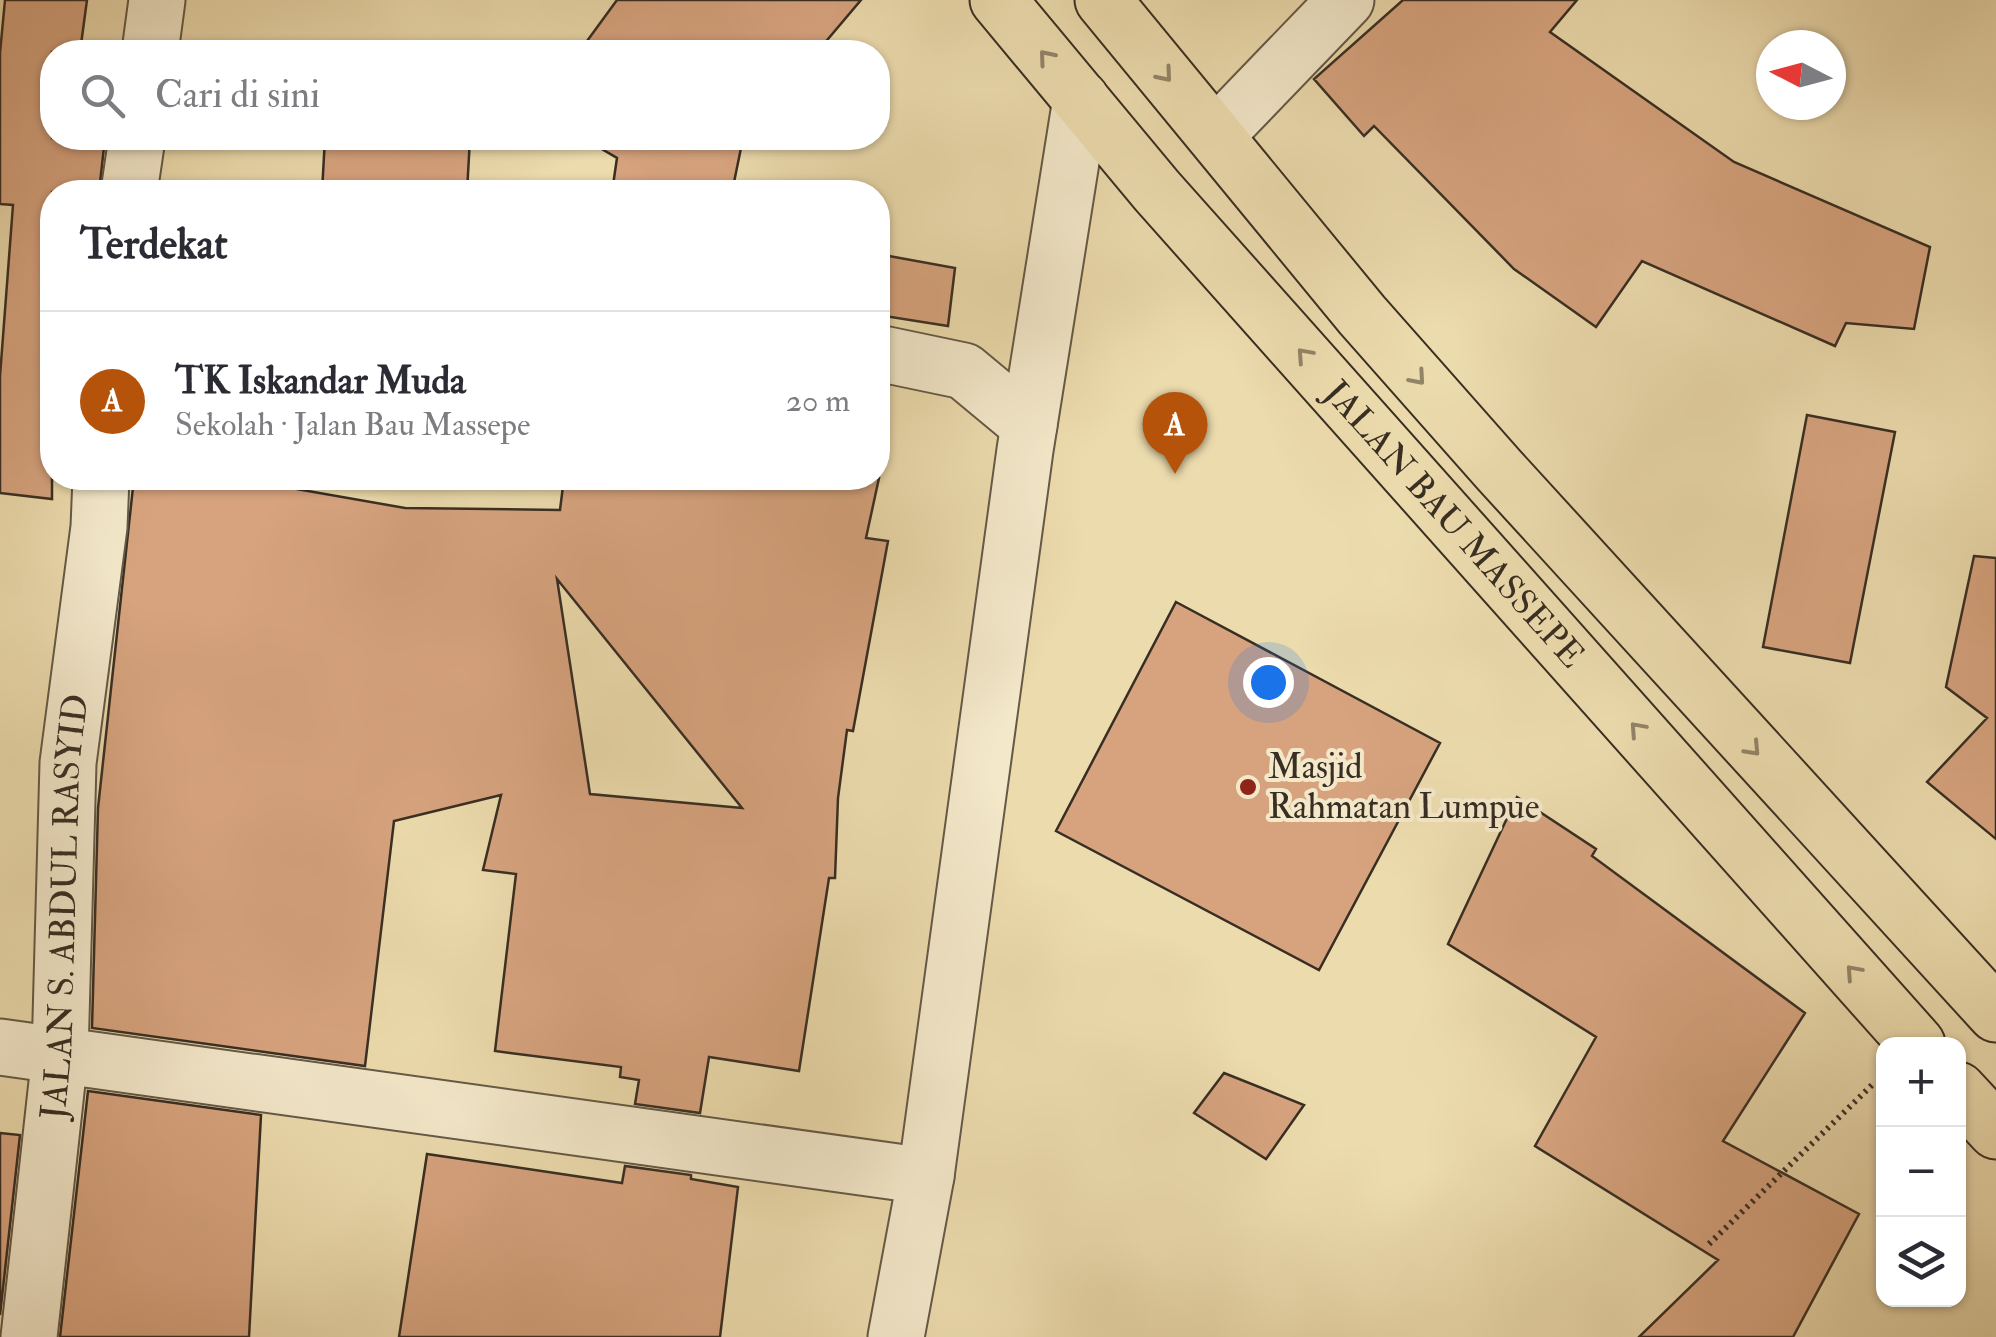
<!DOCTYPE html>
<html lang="id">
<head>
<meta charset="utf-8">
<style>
  body { margin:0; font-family:"IM FELL Double Pica",serif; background:#f7f7f7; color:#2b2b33 }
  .controls { position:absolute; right:30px; bottom:30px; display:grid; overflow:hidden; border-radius:20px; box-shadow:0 2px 8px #0004 }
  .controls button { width:90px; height:90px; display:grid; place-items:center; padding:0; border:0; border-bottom:2px solid #e1e1e2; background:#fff; color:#2b2b33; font:50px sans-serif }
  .compass { position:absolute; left:1756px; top:30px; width:90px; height:90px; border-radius:50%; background:#fff; box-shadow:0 2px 8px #0004; rotate:276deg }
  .you { position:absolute; left:1268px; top:682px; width:35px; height:35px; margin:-25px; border:8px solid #fff; border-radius:50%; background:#1a73e8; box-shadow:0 0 0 15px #1a73e833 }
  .badge { display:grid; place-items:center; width:65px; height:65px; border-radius:50%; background:#b45309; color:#fff; font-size:32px; font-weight:700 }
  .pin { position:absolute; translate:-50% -82px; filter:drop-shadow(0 2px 5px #0008) }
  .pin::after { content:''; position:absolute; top:52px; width:35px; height:30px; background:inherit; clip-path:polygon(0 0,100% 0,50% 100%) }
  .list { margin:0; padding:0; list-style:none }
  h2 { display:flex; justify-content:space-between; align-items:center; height:130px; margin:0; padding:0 40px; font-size:42px }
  h2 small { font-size:32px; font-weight:400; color:#7c7c81 }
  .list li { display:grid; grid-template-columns:65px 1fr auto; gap:30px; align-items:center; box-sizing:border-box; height:180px; padding:0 40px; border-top:2px solid #e1e1e2 }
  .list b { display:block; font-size:38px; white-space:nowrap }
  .list p { margin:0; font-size:32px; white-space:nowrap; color:#7c7c81 }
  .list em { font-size:32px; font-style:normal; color:#7c7c81 }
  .icon { flex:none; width:55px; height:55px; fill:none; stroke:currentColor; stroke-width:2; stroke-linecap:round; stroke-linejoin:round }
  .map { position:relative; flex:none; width:1996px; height:1337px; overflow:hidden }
  .search { position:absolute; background:#fff; box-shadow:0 2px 8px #0004; left:40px; top:40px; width:850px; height:110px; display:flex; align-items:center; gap:25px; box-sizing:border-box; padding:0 35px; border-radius:40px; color:#7c7c81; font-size:38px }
  .panel { position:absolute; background:#fff; box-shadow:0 2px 8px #0004; left:40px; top:180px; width:850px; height:310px; border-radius:40px }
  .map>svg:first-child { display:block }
  .building { fill:#d6a37e; stroke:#382e23; stroke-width:2.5; fill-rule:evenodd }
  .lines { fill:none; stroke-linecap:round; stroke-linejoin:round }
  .street-casing { stroke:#655946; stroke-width:59 }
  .highway-casing { stroke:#382e23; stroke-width:59 }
  .path { stroke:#382e23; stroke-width:6; stroke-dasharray:2.5 5; stroke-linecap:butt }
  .street { stroke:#f3e8ca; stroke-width:55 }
  .highway { stroke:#ecdbad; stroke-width:55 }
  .oneway { stroke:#928468 }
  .poi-dot { fill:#8f2418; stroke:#f3e8ca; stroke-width:4 }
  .labels { text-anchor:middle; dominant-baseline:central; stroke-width:8; stroke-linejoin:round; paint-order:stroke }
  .street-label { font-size:35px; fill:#382e23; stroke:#f3e8ca }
  .poi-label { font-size:35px; fill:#382e23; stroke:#f3e8ca; text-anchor:start }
</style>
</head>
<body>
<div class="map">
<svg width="1996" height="1337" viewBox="0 0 1996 1337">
  <rect width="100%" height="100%" fill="#ecdbad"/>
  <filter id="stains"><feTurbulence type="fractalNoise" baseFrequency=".002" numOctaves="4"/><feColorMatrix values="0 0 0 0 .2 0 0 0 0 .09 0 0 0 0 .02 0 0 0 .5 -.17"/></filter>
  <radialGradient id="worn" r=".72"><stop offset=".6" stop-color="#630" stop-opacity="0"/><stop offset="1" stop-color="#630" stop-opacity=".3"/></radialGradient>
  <path class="building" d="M 5,0 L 87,0 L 80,52 L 52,52 L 52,138 L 105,138 L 99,192 L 52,192 L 52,499 L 0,493 L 0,376 L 13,205 L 0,204 L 0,53 Z
    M 617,0 L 861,0 L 817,52 L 579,52 Z
    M 1403,0 L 1577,0 L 1550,32 L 1734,162 L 1930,247 L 1914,329 L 1846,323 L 1835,346 L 1642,261 L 1596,327 L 1514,269 L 1374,126 L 1364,136 L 1314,79 Z
    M 325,138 L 470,138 L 467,192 L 322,192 Z
    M 583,138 L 686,138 L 741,148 L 732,192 L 612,192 L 617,158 Z
    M 878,254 L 955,268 L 948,326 L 878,315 Z
    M 1807,415 L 1895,432 L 1850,663 L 1763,647 Z
    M 134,478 L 285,478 L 285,487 L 405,508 L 560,510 L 564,478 L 879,478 L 866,538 L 888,541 L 853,731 L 847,730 L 838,798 L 835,878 L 829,878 L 799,1071 L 709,1057 L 700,1113 L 635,1104 L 639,1080 L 620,1077 L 621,1067 L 495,1051 L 516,874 L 483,870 L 501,795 L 394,821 L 365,1066 L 92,1028 L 98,808 ZM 557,579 L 742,808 L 590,794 Z
    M 1974,556 L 1996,558 L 1996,839 L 1927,782 L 1987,718 L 1946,687 Z
    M 1176,602 L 1440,743 L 1319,970 L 1056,831 Z
    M 1517,797 L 1596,849 L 1592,856 L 1805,1013 L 1723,1141 L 1859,1214 L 1793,1337 L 1639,1337 L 1718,1260 L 1535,1146 L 1596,1037 L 1448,944 Z
    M 1224,1073 L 1304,1105 L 1266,1159 L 1194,1113 Z
    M 88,1091 L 261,1115 L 249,1337 L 60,1337 Z
    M 0,1133 L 20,1135 L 0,1315 Z
    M 427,1154 L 622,1183 L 625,1166 L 691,1175 L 691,1179 L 738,1187 L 720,1337 L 399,1337 Z"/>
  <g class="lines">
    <g class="street-casing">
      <g id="street">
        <path d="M 150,52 L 157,0"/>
        <path d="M 1216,135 L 1346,0"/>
        <path d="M 129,192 L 137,138"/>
        <path d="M 878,353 L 964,371 L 1029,425"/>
        <path d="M 0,1047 L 926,1176"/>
        <path id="s1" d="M 29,1337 L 60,1055 L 68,763 L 99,527 L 101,478"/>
        <path d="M 896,1337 L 926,1176 L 1025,450 L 1081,99"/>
      </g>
    </g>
    <g class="highway-casing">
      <g id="highway">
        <path id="s2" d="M 998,0 L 1157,191 L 1917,1044"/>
        <path d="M 1103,0 L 1362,315 L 1499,470 L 1996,1014"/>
        <path d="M 1958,1090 L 1996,1131"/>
      </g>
    </g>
    <path class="path" d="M 1709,1244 L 1873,1084"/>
    <use href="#street" class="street"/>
    <use href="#highway" class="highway"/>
  </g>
  <defs><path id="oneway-chevron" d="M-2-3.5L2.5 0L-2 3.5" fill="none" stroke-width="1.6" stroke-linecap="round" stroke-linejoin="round" transform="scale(2.5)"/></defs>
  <g class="oneway">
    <use href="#oneway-chevron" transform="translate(1046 57) rotate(-130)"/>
    <use href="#oneway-chevron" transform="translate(1165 75) rotate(50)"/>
    <use href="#oneway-chevron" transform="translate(1304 355) rotate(-132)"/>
    <use href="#oneway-chevron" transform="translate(1418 378) rotate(49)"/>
    <use href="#oneway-chevron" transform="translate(1637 729) rotate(-132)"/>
    <use href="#oneway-chevron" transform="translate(1753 749) rotate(47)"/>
    <use href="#oneway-chevron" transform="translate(1853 972) rotate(-132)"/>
  </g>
  <circle class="poi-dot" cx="1248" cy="787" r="10"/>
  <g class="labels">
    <g class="street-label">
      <text stroke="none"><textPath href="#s2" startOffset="695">JALAN BAU MASSEPE</textPath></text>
      <text stroke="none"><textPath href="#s1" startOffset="432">JALAN S. ABDUL RASYID</textPath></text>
    </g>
    <g class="poi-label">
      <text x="1268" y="767">Masjid<tspan x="1268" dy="40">Rahmatan Lumpue</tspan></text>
    </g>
  </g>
  <rect width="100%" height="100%" filter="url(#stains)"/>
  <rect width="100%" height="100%" fill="url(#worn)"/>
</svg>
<div class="controls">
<button>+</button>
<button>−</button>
<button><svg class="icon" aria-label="layers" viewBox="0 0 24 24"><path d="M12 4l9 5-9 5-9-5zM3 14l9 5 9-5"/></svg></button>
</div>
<svg class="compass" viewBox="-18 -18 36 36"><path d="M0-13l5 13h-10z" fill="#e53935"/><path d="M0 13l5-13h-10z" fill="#7c7c81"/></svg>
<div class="you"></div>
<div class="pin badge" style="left:1175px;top:474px">A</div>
<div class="search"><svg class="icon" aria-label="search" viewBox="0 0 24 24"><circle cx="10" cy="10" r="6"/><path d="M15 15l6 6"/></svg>Cari di sini</div>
<section class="panel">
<h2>Terdekat<small></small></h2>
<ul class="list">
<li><span class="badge">A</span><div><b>TK Iskandar Muda</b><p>Sekolah · Jalan Bau Massepe</p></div><em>20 m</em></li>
</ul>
</section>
</div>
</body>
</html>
